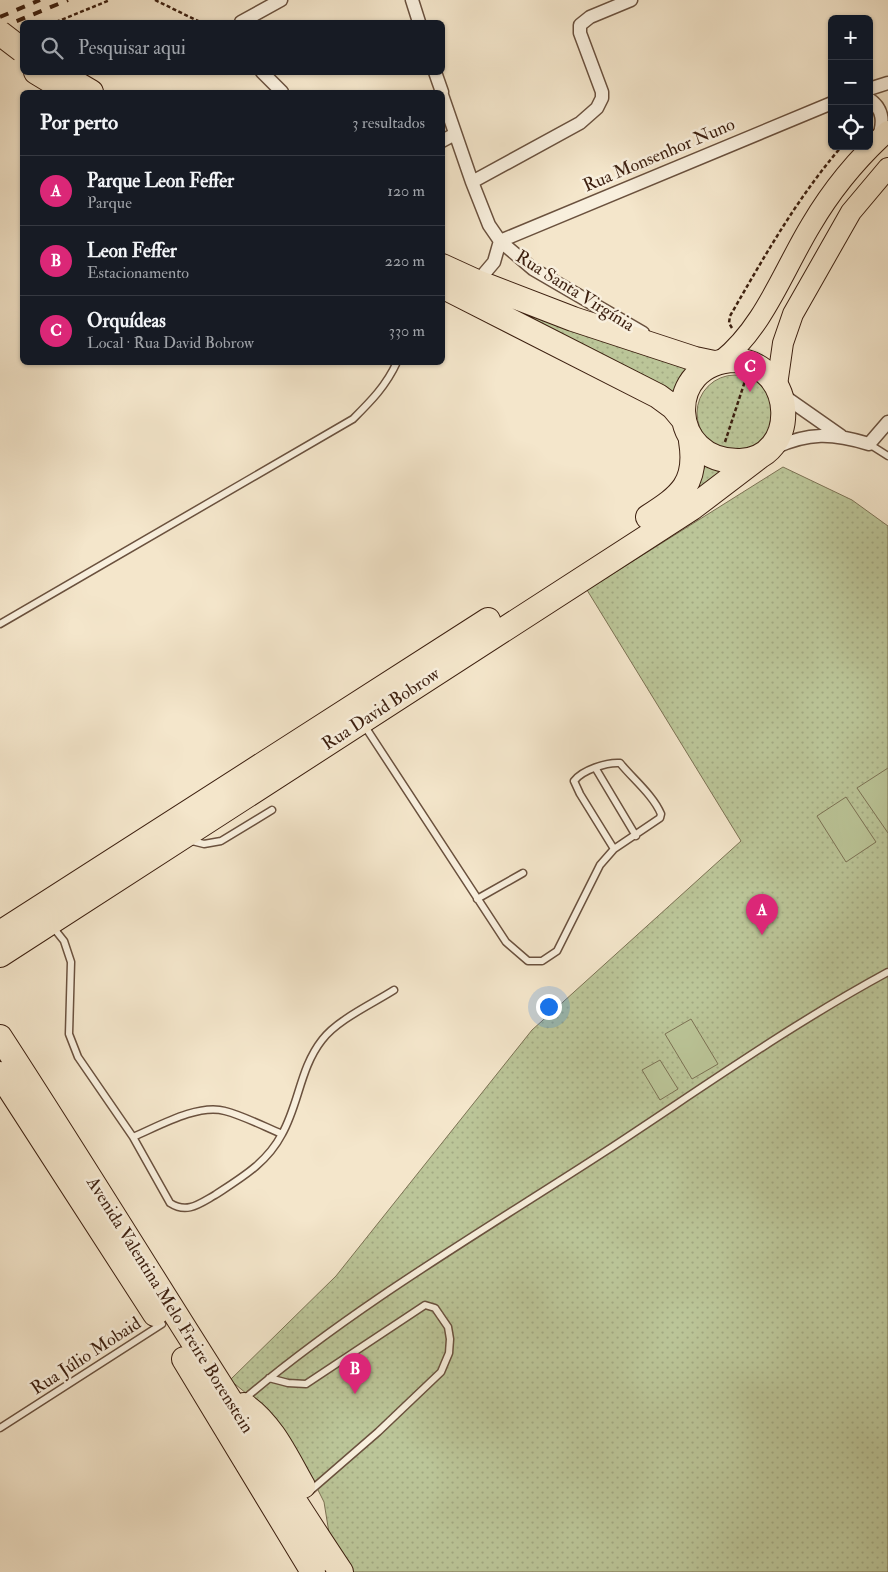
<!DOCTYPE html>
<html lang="pt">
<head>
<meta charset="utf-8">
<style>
  body { margin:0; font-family:"IM FELL Double Pica",serif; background:#242831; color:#f1f3f6 }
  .controls { position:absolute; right:15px; top:15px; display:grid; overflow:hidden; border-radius:8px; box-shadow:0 1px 4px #0004 }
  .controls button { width:45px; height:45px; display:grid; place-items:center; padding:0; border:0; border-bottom:1px solid #363941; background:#171b24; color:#f1f3f6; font:25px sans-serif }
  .you { position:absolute; left:548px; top:1006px; width:18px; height:18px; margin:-12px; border:4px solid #fff; border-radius:50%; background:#1a73e8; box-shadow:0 0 0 8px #1a73e833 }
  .badge { display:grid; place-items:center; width:32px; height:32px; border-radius:50%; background:#db2777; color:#fff; font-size:16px; font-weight:700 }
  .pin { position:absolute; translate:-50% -41px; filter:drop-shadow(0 1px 2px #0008) }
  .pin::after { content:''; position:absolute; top:26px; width:18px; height:15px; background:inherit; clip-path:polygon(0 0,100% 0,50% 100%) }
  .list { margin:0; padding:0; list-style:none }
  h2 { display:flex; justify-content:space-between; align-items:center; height:65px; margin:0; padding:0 20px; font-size:21px }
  h2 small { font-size:16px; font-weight:400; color:#9ea1a6 }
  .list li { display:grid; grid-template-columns:32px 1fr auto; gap:15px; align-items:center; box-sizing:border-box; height:70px; padding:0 20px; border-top:1px solid #363941 }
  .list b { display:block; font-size:19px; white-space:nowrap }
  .list p { margin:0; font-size:16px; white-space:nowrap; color:#9ea1a6 }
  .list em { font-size:16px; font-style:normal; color:#9ea1a6 }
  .icon { flex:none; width:28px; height:28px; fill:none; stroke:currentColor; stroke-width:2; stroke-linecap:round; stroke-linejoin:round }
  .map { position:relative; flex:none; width:888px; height:1572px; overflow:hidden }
  .search { position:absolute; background:#171b24; box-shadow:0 1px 4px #0004; left:20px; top:20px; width:425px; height:55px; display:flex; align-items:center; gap:12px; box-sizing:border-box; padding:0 18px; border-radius:8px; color:#9ea1a6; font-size:19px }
  .panel { position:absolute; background:#171b24; box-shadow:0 1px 4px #0004; left:20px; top:90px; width:425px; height:275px; border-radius:8px }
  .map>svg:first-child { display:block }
  .grass { fill:url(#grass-dots); stroke:#7c7254 }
  .pitch { fill:#bbc598; stroke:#7c7254 }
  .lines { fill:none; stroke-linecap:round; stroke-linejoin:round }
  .lane-casing { stroke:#6a513e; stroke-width:9 }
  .street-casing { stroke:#6a513e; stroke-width:15 }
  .primary-casing { stroke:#3c1f0f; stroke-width:22 }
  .highway-casing { stroke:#3c1f0f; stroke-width:26 }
  .path { stroke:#3c1f0f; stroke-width:2.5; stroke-dasharray:4 2.5; stroke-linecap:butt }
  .lane { stroke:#f8efdd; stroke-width:6 }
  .street { stroke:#f8efdd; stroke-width:12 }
  .primary { stroke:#f4e6cb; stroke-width:20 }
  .highway { stroke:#f4e6cb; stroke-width:24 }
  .rail { stroke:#3c1f0f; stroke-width:4; stroke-dasharray:9 9; stroke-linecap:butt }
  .highway-bridge-casing { stroke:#3c1f0f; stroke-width:26; stroke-linecap:butt }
  .highway-bridge { stroke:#f4e6cb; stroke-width:24 }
  .labels { text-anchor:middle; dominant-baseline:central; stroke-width:5; stroke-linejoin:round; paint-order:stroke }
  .street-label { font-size:18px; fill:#3c1f0f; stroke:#f8efdd }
</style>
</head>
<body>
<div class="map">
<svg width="888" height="1572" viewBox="0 0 888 1572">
  <defs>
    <pattern id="grass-dots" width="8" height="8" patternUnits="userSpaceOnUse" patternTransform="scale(1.25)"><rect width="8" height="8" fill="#bbc598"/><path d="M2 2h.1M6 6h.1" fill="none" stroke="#a2a982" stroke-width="1.8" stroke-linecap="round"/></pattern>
  </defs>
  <rect width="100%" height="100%" fill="#f4e6cb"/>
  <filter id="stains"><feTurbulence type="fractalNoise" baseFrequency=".004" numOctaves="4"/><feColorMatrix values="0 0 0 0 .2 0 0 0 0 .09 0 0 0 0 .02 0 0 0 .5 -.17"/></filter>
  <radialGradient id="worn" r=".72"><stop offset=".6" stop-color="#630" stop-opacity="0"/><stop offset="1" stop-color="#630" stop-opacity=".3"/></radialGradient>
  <path class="grass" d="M 480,292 L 696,371 L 679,402 Z
    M697 413a38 38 0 1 1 76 0a38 38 0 1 1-76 0Z
    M 707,462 L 729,470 L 729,478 L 694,491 Z
    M 783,467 L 852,500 L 888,526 L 888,1572 L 350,1572 L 330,1539 L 324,1502 L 311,1476 L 258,1403 L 230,1380 L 336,1276 L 532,1030 L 741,841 L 587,590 Z"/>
  <path class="pitch" d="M 888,768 L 888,833 L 857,788 Z
    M 846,797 L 876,842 L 846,862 L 817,816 Z
    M 691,1019 L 718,1064 L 692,1079 L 665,1034 Z
    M 660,1060 L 678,1089 L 660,1100 L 642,1070 Z"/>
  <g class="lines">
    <g class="lane-casing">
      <path id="lane" d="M 869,444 L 888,456
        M 0,624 L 353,419 C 371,401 386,386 397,362
        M 364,725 L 506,942 L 528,961 L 542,961 L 557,951 L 600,865 L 614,849 L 660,818 L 661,814 C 653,795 633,779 620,763 C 607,762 582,770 574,781 L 580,794 L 614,849
        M 596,769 L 636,836
        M 188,840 L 204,844 L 221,841 L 272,810
        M 477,899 L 523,873
        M 52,926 L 64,941 L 71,962 L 69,1034 L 78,1057 L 133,1137 L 170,1203 C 187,1214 199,1204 215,1195 C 241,1178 267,1163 282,1134 C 299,1104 300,1068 322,1040 C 337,1020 372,1004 394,990
        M 133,1137 C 157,1127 198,1103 225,1111 C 244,1116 263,1126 282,1134
        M 269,1378 L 288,1383 L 306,1384 L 425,1305 L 435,1308 L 448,1327 L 450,1339 L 449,1353 L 441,1372 L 378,1432 L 310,1491
        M 243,1400 C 355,1305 483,1231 606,1151 C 699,1090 790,1025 888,972
        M 0,1428 L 162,1324"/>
    </g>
    <g class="street-casing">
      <path id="street" d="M 412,0 L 419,22
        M 241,22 L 281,0
        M 262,72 L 282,92
        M 435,72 L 442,92
        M 869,89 L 888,83
        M 442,95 L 472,182 L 489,225 L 500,241 L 533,269 L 643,333
        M 869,99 C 884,109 884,123 878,139
        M 442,141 L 455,134
        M 472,182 L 580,123 L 597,108 L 602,98 L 602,92 L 580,33 L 580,25 L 590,17 L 631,0
        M 500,241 L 832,103
        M 477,282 L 494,262 L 500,241
        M 781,394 L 841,436
        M 774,448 C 809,432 832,433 869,444 L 888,422"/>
    </g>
    <g class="primary-casing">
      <path id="primary" d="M 721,361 C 764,327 783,271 811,225 C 831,191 859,157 888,131
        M 777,385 L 783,343 L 793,314 L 851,212 L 888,168"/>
    </g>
    <g class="highway-casing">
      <path id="highway" d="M 36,72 L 69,92
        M 57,72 L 91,92
        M 442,266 L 477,282 L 573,319 L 695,359 L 714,363
        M 442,286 L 658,396 L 673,407 L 683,419
        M 735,360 C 798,365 799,459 740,461 C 667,463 663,362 735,360 Z
        M 648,517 C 681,496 698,483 691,441
        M 0,933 L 488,620
        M 0,955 L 692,508 L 759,457
        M 0,1037 C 115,1214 224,1396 341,1572
        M 0,1074 L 155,1314
        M 184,1359 L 313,1572
        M 244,1405 C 272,1424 287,1458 303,1486"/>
    </g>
    <path class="path" d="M 155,0 L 200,22
      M 56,22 L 110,0
      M 732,328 L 729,323 L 730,316 C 764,257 797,198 842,146
      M 725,442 L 745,381"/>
    <use href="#lane" class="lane"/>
    <use href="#street" class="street"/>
    <use href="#primary" class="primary"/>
    <use href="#highway" class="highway"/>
    <path class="rail" d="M 0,17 L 40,0
      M 0,28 L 68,0"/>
    <g class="highway-bridge-casing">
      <path id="highway-bridge" d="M 0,33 L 22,50"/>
    </g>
    <use href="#highway-bridge" class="highway-bridge"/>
  </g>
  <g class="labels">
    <g class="street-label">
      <text transform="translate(659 155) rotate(-23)">Rua Monsenhor Nuno</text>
      <text transform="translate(575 291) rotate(32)">Rua Santa Virgínia</text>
      <text transform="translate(381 709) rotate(-33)">Rua David Bobrow</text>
      <text transform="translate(170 1305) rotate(58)">Avenida Valentina Melo Freire Borenstein</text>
      <text transform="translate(86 1356) rotate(-33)">Rua Júlio Mobaid</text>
    </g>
  </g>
  <rect width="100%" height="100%" filter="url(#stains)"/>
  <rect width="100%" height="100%" fill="url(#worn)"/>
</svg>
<div class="controls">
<button>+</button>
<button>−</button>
<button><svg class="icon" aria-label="locate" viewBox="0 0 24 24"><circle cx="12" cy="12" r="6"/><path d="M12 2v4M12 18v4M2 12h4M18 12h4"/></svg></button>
</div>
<div class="you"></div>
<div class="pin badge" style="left:762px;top:935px">A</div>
<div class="pin badge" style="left:355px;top:1394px">B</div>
<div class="pin badge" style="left:750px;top:392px">C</div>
<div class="search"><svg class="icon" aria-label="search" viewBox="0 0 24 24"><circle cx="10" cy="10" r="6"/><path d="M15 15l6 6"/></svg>Pesquisar aqui</div>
<section class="panel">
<h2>Por perto<small>3 resultados</small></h2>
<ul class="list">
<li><span class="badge">A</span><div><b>Parque Leon Feffer</b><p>Parque</p></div><em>120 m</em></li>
<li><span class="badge">B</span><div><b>Leon Feffer</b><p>Estacionamento</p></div><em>220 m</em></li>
<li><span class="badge">C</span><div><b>Orquídeas</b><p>Local · Rua David Bobrow</p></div><em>330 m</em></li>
</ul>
</section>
</div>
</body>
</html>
